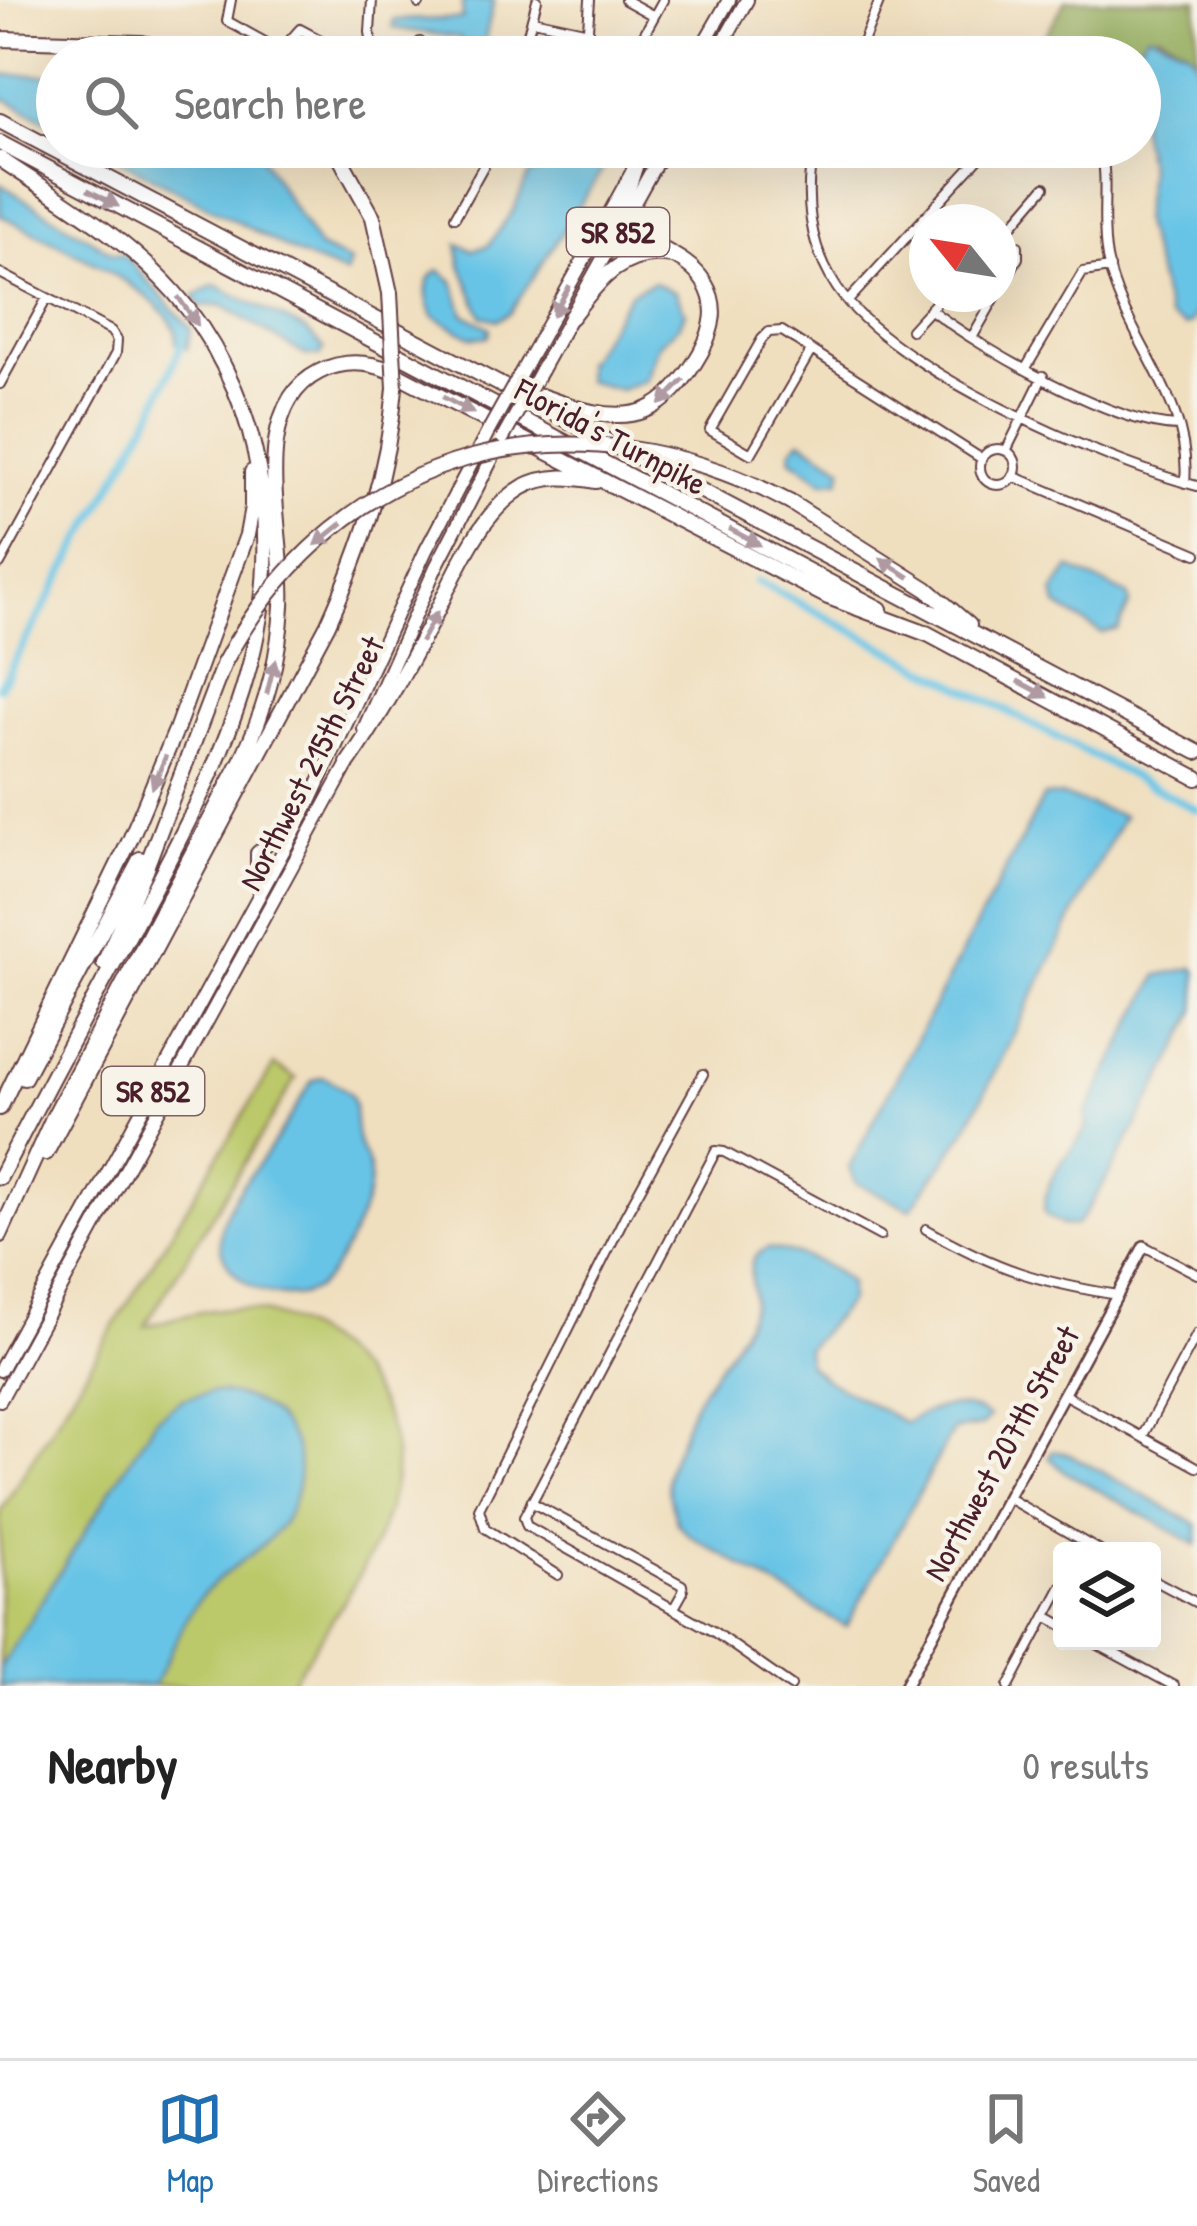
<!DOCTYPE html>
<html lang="en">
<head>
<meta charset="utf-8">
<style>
  body { margin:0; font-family:"Patrick Hand",sans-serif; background:#f6f6f6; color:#222 }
  .controls { position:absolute; right:36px; bottom:36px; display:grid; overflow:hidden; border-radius:12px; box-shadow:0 12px 48px #0002 }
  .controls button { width:108px; height:108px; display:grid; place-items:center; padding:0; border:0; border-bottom:3px solid #e0e0e0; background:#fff; color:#222; font:60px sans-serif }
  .compass { position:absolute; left:909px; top:204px; width:108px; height:108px; border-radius:50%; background:#fff; box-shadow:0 12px 48px #0002; rotate:300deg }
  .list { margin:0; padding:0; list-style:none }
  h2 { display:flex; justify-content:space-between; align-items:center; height:156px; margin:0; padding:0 48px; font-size:51px }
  h2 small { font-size:39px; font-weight:400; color:#767676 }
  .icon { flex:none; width:66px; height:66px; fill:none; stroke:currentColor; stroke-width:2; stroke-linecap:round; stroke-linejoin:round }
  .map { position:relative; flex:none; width:1197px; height:1686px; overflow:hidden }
  .search { position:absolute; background:#fff; box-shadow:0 12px 48px #0002; left:36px; right:36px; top:36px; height:132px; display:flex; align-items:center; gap:30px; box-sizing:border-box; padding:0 42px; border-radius:66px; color:#767676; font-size:45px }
  .sheet { height:372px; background:#fff }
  nav { display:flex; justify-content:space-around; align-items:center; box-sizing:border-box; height:168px; border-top:3px solid #e0e0e0; background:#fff; font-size:33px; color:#767676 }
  nav a { display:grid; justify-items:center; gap:6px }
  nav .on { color:#1f6fb2 }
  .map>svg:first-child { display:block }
  .green { fill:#bcc96a; stroke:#83744a; stroke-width:3 }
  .forest { fill:#95ad5e; stroke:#706644; stroke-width:3 }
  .water { fill:#68c4e6; stroke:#597288; stroke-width:3 }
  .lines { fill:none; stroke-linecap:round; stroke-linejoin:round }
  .canal { stroke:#68c4e6; stroke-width:8 }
  .minor-casing { stroke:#633c41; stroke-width:12 }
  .tertiary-casing { stroke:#633c41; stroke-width:14 }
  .primary-casing { stroke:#633c41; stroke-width:16 }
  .motorway-casing { stroke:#633c41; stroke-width:18 }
  .minor { stroke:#fff; stroke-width:8 }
  .tertiary { stroke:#fff; stroke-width:9 }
  .primary { stroke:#fff; stroke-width:12 }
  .motorway { stroke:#fff; stroke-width:14 }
  .primary-bridge-casing { stroke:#633c41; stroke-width:16; stroke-linecap:butt }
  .motorway-bridge-casing { stroke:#633c41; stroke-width:18; stroke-linecap:butt }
  .primary-bridge { stroke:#fff; stroke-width:12 }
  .motorway-bridge { stroke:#fff; stroke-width:14 }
  .oneway { fill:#ae9aa0 }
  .labels { text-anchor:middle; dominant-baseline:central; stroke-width:9; stroke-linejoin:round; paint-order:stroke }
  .shield { fill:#f7f3e8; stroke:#7e5f64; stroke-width:3 }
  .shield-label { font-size:30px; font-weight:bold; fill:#4a1f2b }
  .street-label { font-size:33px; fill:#4a1f2b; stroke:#f7f3e8 }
</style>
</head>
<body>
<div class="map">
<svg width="1197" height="1686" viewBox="0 0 1197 1686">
  <rect width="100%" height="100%" fill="#f7f3e8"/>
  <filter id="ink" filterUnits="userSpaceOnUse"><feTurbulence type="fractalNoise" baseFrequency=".00833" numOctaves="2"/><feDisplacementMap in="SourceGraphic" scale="24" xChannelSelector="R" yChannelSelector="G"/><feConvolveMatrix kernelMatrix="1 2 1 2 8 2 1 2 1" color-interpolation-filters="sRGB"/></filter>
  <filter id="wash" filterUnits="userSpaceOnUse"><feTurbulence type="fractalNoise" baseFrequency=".004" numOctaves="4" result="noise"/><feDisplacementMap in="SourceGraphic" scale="48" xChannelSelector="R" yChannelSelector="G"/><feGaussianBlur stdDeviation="2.7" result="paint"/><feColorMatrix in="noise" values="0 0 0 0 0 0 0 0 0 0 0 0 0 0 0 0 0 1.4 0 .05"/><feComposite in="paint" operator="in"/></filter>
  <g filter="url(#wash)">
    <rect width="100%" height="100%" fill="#f0dfbf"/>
    <path class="green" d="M 274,1065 L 296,1078 L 145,1326 C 180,1318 213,1304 252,1310 C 333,1323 413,1407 392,1493 C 376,1564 327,1625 289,1686 L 0,1686 L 0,1512 Z"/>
    <path class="forest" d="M 1066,0 L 1197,0 L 1197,61 L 1189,50 L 1159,34 L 1142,40 L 1137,57 L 1081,57 L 1039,46 Z"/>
    <path class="water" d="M 462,0 L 494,0 L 481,57 L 460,57 L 461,38 L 393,28 L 393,20 L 463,19 Z
      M 1149,33 L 1189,50 L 1197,61 L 1197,308 L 1192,323 L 1185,326 L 1169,317 L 1142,219 L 1148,168 L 1140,129 L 1137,57 L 1142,40 Z
      M 0,75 L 57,75 L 57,126 L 0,96 Z
      M 96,147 L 255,147 L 319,248 L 350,262 L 346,274 L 301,256 Z
      M 584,147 L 617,147 L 510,313 L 498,320 L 482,316 L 461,265 L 458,244 L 472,250 L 488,246 L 514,209 L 528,176 L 558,164 Z
      M 0,184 L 113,253 L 124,255 L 191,329 L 187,349 L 176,343 C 186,298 37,235 0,215 Z
      M 439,270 L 453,281 L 464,314 L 490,328 L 488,337 L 471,337 L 433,316 C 426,300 421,280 439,270 Z
      M 654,282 L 676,293 L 685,312 L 680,325 L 658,345 L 646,380 L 621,390 L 586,381 L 585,364 L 631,292 Z
      M 215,285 L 306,330 L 324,348 L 320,356 L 305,355 L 221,305 L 200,306 L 194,296 Z
      M 801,440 L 843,467 L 840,480 L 824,481 L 791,458 L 792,449 Z
      M 1070,568 L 1128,595 L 1130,603 L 1118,629 L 1102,633 L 1057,606 L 1054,592 Z
      M 1044,796 L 1062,796 L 1123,816 L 965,1132 L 911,1209 L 856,1183 L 849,1168 Z
      M 1194,968 L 1197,973 C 1197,984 1197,1000 1196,1010 C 1188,1033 1089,1216 1076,1225 L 1062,1225 L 1045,1214 C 1039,1184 1070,1152 1087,1129 L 1086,1114 L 1158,975 Z
      M 323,1077 C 366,1096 349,1105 358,1142 C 362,1154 370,1163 370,1176 C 372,1201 337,1275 315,1289 C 280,1311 211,1279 221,1229 C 226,1203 248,1179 263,1158 C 281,1134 296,1107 312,1081 Z
      M 768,1248 C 794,1252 831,1263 849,1283 L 849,1301 L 807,1349 L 808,1365 L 825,1379 L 905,1423 C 931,1408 961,1397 989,1417 L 981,1426 L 953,1430 L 846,1627 L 691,1536 L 677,1523 C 674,1510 667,1492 667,1479 C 667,1466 674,1455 679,1443 C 683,1432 686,1419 692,1408 C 709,1374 735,1350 750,1312 C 760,1286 736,1262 768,1248 Z
      M 213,1392 C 246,1394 271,1405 289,1434 C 298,1447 300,1464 298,1479 C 290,1546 238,1553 201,1597 C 179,1623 172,1658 152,1686 L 0,1686 L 0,1668 L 156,1418 L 183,1399 Z
      M 1053,1451 L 1069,1454 L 1197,1525 L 1197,1545 L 1064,1471 L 1049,1457 Z"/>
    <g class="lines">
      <path class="canal" d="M 757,581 L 1197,810
        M 0,687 L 154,410 L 184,338"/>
    </g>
  </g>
  <g filter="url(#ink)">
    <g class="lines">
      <g class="minor-casing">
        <path id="minor" d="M 231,0 L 227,21 L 274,47 L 283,48 L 300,29 L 349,55 L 371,57
          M 372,0 L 370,32 L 374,57
          M 418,0 L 419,4
          M 625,0 L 654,16
          M 533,20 L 589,32
          M 636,49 L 663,0
          M 523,52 L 537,0
          M 419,57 L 420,42
          M 586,57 L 590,0
          M 857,57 L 880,0
          M 814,147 C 803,196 809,246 837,288 C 894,371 1100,460 1197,486
          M 1101,147 C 1109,184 1100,221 1107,258 C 1122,336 1193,400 1185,483
          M 400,150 L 402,147
          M 936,205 L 957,222
          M 931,211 L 944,222
          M 455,217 L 494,147
          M 1003,236 L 1045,187
          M 999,244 L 1018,246
          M 0,273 L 111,331 L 117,340 L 116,353 L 0,564
          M 999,291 L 1018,258 L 1018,246
          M 848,301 L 989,147
          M 930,309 C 981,349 1114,425 1178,426
          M 911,330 L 944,294
          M 972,338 L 997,294
          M 811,351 L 751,454 L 710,430 L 762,339 L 769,332 L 782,331 L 982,459
          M 1026,368 L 1083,272 L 1110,268
          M 0,384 L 47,298
          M980 467a18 18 0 1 1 36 0a18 18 0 1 1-36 0Z
          M 1006,451 L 1043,376
          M 1013,476 L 1197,554
          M 926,1229 C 997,1269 1037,1282 1118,1295
          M 1144,1246 L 1197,1274
          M 1065,1395 L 1197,1467
          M 1142,1437 L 1197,1334
          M 1008,1498 L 1100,1551
          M 531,1502 L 682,1585 L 683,1592 L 674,1608
          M 558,1575 L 485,1528 L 479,1509 L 625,1216 L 703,1074
          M 1152,1579 L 1197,1603
          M 1046,1616 L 1062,1625
          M 1091,1641 L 1174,1686
          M 791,1686 L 714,1632 L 527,1526 L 524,1517 L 716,1151 L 724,1152 L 880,1236
          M 1009,1686 L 1062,1586"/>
      </g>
      <g class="tertiary-casing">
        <path id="tertiary" d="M 905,1686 L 1144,1246"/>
      </g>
      <g class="primary-casing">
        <path id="primary" d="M 696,57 L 729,0
          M 715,57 L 747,0
          M 527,362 L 646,147
          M 541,370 L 665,147
          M 364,729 L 436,567 L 497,449
          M 272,872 L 257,863 L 257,853 L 293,824
          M 0,1370 L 310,802 L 426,550 L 489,430
          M 0,1400 L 351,758"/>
      </g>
      <g class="motorway-casing">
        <path id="motorway" d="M 0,39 L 142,43 L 205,57
          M 0,121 L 1197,752
          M 0,143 L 880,609
          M 334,147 L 373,217 L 390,293
          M 0,159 C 61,200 124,236 174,292 C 213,336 243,396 255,453 C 295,637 212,778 129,935 C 85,1015 42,1096 0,1177
          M 571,317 C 598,282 623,247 672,256
          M 520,391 C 536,393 548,399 564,404 C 633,428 666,414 701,352 C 713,329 719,306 704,282 C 685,252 645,248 624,221 L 623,204 L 635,167
          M 791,503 L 927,589 L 969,625
          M 926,633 L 1197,778
          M 348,763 C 377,722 401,678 425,634 C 451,587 475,515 523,487 C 547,474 571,477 596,481
          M 104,963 L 145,870 L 224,663
          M 24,1078 L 140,859
          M 0,1108 L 130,840 L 176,730 L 247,535 L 252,508 L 252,472
          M 46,1153 L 328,624 C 363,546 388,473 395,388
          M 0,1235 L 53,1118 L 242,759 C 265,711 279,659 282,606 C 287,538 244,410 319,372 C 343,360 367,361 391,371 L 828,597 L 930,635"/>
      </g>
      <use href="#minor" class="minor"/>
      <use href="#tertiary" class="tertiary"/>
      <use href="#primary" class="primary"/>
      <use href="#motorway" class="motorway"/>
      <g class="primary-bridge-casing">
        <path id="primary-bridge" d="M 489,430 L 527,362
          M 503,438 L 541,370"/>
      </g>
      <g class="motorway-bridge-casing">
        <path id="motorway-bridge" d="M 390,293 L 395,388
          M 224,663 C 342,443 576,388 791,503"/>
      </g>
      <use href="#primary-bridge" class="primary-bridge"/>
      <use href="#motorway-bridge" class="motorway-bridge"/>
    </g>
    <defs><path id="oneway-solid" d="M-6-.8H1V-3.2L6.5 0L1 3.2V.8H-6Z" transform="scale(3)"/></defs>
    <g class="oneway">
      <use href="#oneway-solid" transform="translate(103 198) rotate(28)"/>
      <use href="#oneway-solid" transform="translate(561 301) rotate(119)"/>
      <use href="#oneway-solid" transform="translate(188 311) rotate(55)"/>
      <use href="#oneway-solid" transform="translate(672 392) rotate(134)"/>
      <use href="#oneway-solid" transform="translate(458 405) rotate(28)"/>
      <use href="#oneway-solid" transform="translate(329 534) rotate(141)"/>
      <use href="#oneway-solid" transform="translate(745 537) rotate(28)"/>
      <use href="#oneway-solid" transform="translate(895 568) rotate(-147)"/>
      <use href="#oneway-solid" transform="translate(429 627) rotate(-61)"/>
      <use href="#oneway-solid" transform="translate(271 677) rotate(-76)"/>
      <use href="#oneway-solid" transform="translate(1033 689) rotate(28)"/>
      <use href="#oneway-solid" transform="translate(159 772) rotate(113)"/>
    </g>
  </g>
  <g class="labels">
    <g class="shield">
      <rect x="567" y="208" width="102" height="48" rx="9"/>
      <rect x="102" y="1067" width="102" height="48" rx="9"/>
    </g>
    <g class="shield-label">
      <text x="618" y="232">SR 852</text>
      <text x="153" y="1091">SR 852</text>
    </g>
    <g class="street-label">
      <text transform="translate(611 436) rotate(28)">Florida's Turnpike</text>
      <text transform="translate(311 763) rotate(-63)">Northwest 215th Street</text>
      <text transform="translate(1001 1453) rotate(-61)">Northwest 207th Street</text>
    </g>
  </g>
</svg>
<div class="controls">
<button><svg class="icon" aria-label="layers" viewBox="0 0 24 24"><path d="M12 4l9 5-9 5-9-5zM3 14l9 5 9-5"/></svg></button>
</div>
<svg class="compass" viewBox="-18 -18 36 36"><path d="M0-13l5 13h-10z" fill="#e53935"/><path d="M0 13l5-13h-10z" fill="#767676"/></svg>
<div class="search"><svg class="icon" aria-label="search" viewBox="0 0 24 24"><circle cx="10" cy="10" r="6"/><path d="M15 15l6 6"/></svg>Search here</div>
</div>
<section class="sheet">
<h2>Nearby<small>0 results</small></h2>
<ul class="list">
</ul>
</section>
<nav>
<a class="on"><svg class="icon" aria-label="map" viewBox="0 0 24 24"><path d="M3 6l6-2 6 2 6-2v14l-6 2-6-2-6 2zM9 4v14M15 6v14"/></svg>Map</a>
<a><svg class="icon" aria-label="directions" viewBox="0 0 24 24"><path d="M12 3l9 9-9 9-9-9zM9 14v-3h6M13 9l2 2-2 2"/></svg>Directions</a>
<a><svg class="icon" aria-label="saved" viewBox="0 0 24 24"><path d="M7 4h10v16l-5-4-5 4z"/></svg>Saved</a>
</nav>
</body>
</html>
